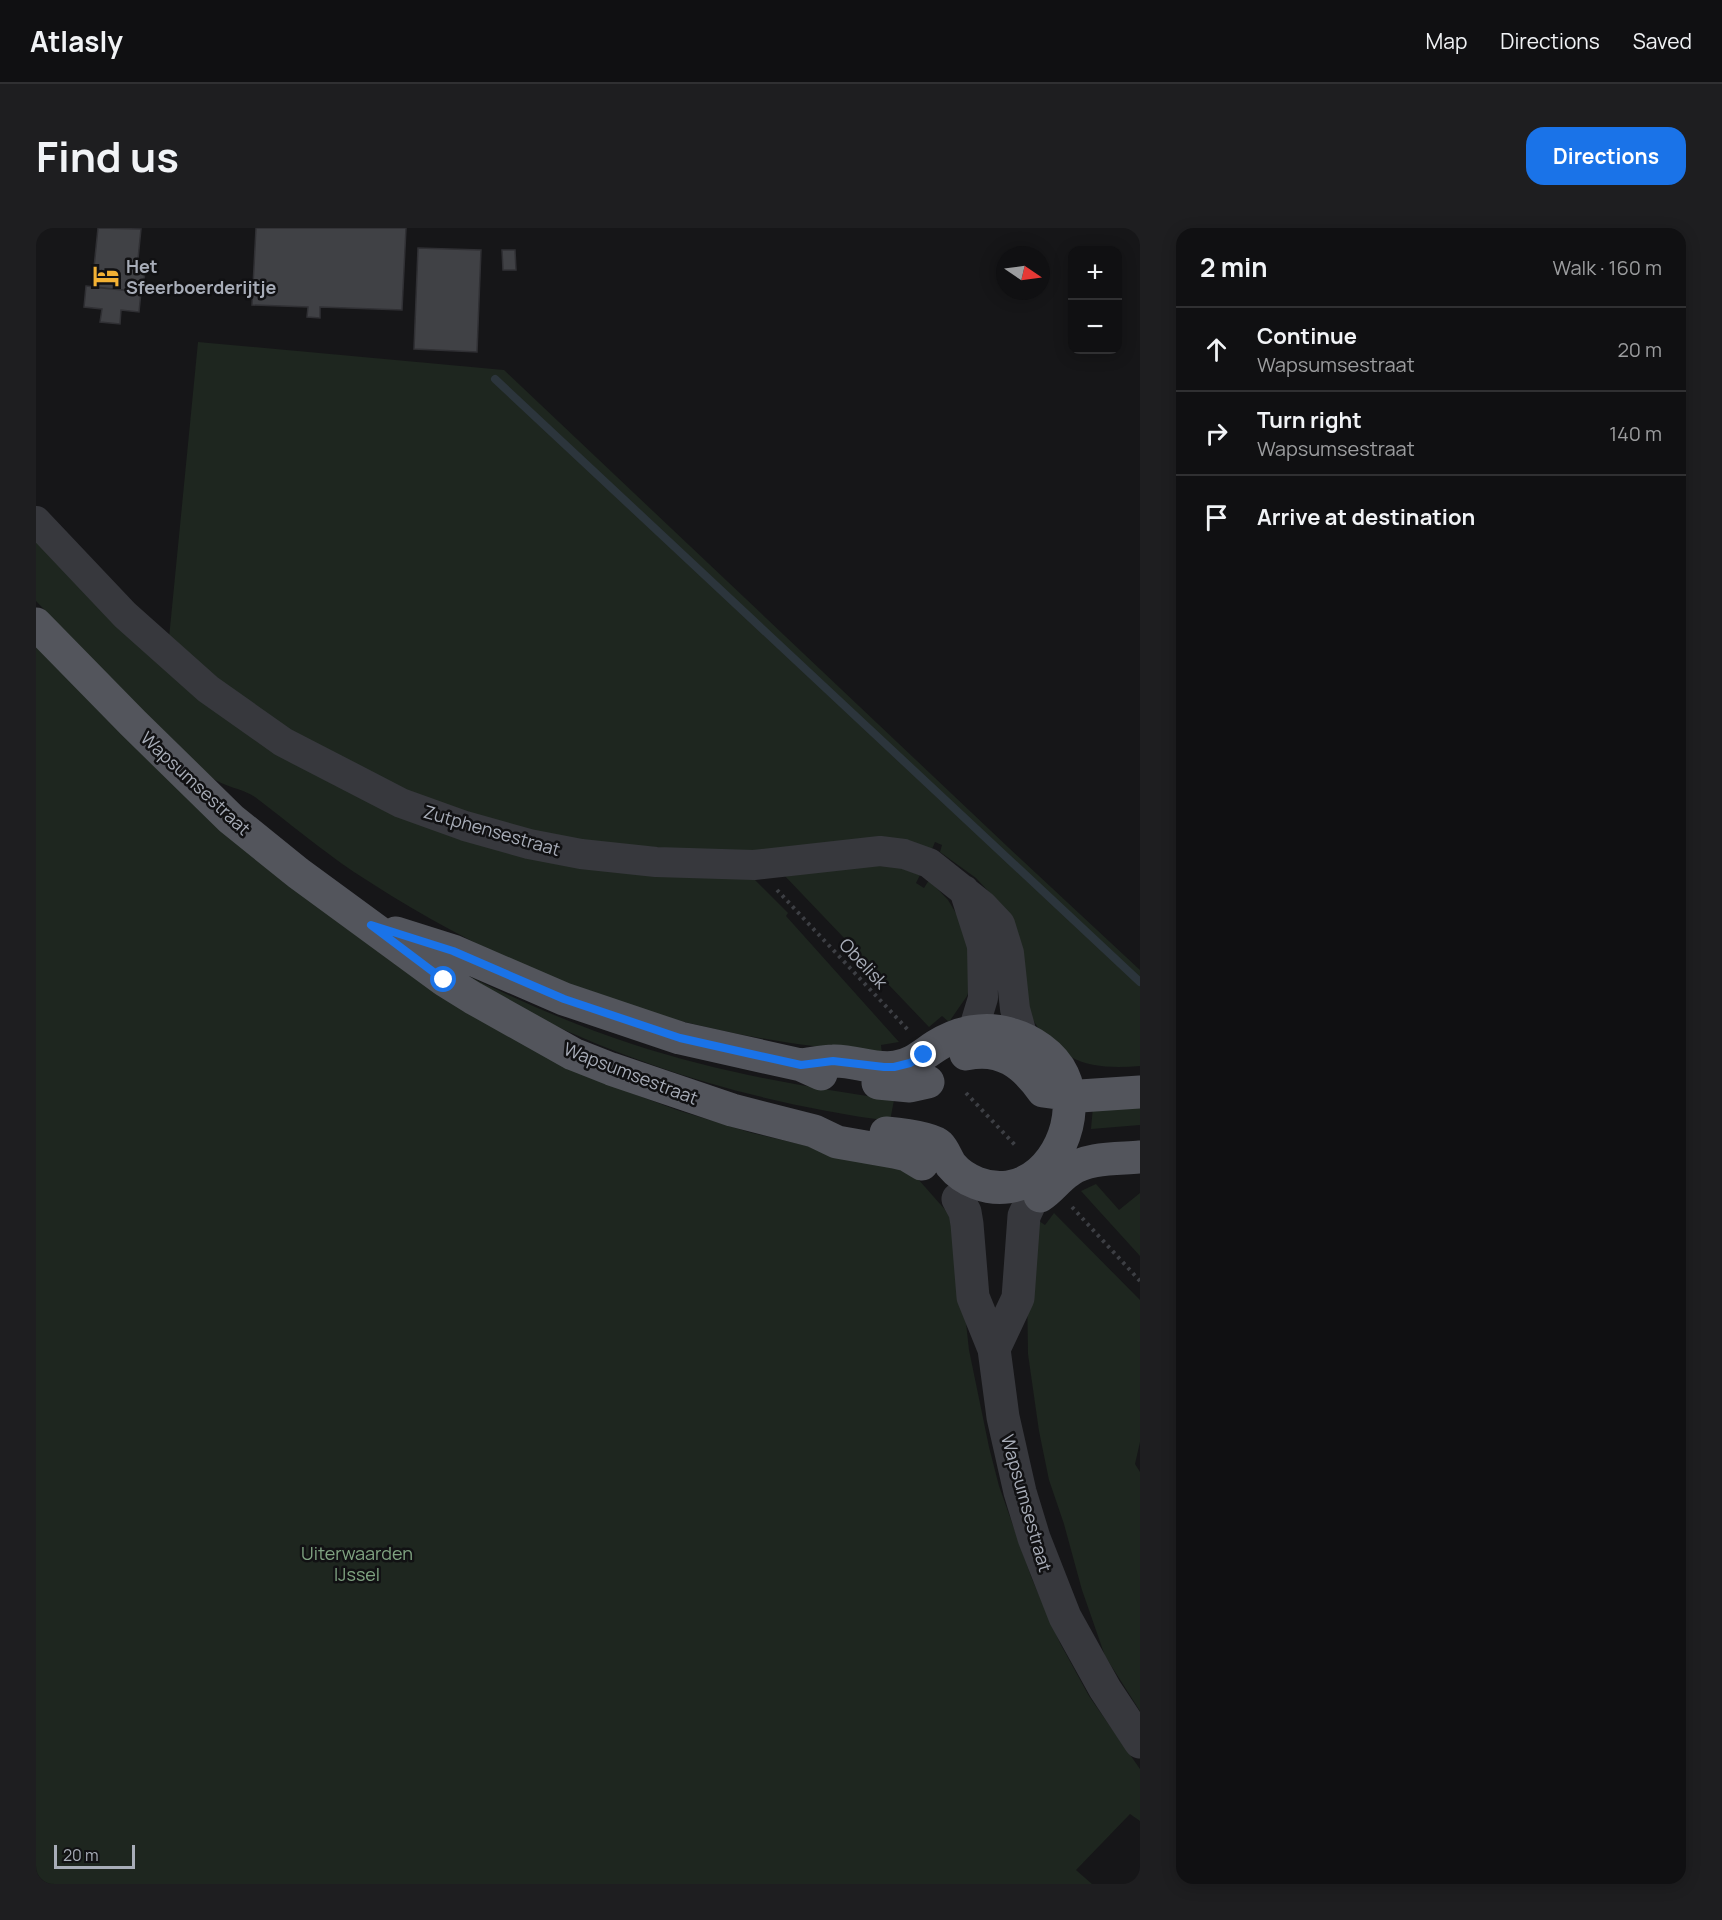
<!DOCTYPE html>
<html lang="en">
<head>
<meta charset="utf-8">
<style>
  body { margin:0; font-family:Manrope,sans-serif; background:#1e1e20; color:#f1f3f6 }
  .controls { position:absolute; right:18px; top:18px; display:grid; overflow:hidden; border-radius:12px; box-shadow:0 3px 15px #0003 }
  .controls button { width:54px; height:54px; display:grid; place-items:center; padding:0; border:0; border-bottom:2px solid #303032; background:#101012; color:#f1f3f6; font:30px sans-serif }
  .compass { position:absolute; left:960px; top:18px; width:54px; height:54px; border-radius:50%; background:#101012; box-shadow:0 3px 15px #0003; rotate:103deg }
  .scale { position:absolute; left:18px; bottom:15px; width:81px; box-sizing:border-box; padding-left:6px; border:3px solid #a8adb8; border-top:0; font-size:16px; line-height:21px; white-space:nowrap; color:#a8adb8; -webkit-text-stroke:4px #111113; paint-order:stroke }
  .stop { position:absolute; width:18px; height:18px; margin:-14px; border:4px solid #1a73e8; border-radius:50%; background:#fff }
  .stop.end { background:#1a73e8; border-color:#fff; box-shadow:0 2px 6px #0008 }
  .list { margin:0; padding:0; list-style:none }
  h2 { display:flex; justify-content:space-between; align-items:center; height:78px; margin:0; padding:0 24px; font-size:26px }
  h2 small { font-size:20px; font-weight:400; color:#9c9d9f }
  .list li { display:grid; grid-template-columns:39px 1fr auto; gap:18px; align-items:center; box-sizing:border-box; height:84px; padding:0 24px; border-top:2px solid #303032 }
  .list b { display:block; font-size:22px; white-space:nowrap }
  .list p { margin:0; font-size:20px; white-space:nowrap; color:#9c9d9f }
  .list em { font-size:20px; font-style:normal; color:#9c9d9f }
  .icon { flex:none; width:33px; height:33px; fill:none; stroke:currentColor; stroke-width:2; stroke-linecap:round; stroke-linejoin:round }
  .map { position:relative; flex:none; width:1104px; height:1656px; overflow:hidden; border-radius:18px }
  header { display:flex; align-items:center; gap:36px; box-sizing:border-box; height:84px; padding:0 30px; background:#101012; border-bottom:2px solid #303032 }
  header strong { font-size:28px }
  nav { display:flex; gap:33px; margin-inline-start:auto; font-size:21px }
  .intro { display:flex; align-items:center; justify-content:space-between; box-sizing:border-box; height:144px; padding:0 36px }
  h1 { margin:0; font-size:42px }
  .button { padding:15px 27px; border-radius:18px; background:#1a73e8; color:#fff; font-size:21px; font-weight:700 }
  main { display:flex; gap:36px; padding:0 36px }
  aside { flex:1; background:#101012; border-radius:18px; box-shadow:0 3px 15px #0003 }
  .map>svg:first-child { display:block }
  .green { fill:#1e261f }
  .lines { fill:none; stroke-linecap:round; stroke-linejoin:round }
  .stream { stroke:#2c353c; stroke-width:8 }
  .building { fill:#404145; stroke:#303034; stroke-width:1.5 }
  .path { stroke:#3d3f44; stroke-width:4; stroke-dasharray:3 4.5; stroke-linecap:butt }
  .minor { stroke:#37383d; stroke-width:30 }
  .tertiary { stroke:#37383d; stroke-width:33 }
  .primary { stroke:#53555c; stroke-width:33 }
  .route { stroke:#1a73e8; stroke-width:8 }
  .labels { text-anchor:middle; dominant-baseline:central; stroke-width:5; stroke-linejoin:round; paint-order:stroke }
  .poi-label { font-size:18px; font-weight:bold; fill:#a8adb8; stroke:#111113; text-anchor:start }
  .street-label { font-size:18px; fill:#a8adb8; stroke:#111113 }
  .park-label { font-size:18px; fill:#7fa381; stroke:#111113 }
</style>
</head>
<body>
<header>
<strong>Atlasly</strong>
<nav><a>Map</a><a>Directions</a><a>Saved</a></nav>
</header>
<div class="intro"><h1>Find us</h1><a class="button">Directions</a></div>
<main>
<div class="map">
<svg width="1104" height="1656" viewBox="0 0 1104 1656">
  <rect width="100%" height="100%" fill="#161618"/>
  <path class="green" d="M 162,114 L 468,142 L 973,620 L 1104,742 L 1104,838 C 1056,842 1024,835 997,792 L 954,665 L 940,650 L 904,624 L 906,617 L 899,614 L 896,621 L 691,625 L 543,613 L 418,582 L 337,549 L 284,521 L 216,479 L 133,410 Z
    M 0,306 L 298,557 L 717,650 L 752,685 L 750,688 L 863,814 L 845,817 L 846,826 C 746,817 645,799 551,764 C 470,734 391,692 318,644 C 284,621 252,594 219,569 C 206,560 187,559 175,549 C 113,494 57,432 0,373 Z
    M 0,416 L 101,520 L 547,847 L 641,882 L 716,905 L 780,920 L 851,933 L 882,951 L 912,985 L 920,1003 L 933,1122 L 953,1219 L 963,1258 L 996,1351 L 1024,1415 L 1053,1468 L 1104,1541 L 1104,1593 L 1094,1586 L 1040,1642 L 1056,1656 L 0,1656 Z
    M 832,636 L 859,638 L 884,647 L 880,655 L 888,660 L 893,652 L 912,672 L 929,700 L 937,751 L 931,768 L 913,794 L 906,788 L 893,799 L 747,646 Z
    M 407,736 C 469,766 531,795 596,816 C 681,844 769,859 858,872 L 854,893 C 734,877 616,844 507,792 C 473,776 440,755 407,736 Z
    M 1104,875 L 1104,897 L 1055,901 L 1057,879 Z
    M 1060,956 L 1083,982 L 1104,965 L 1104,1028 L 1045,963 Z
    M 1018,985 L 1104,1072 L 1104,1214 L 1099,1236 L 1104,1244 L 1104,1483 L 1069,1428 L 1046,1362 L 1028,1296 L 1013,1252 L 1003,1203 L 992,1126 L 991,1058 L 1003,993 L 1009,997 Z"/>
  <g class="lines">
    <path class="stream" d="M 459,151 L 1104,754"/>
  </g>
  <path class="building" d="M 62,0 L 105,1 L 101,41 L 109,42 L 107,64 L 56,59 Z
    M 220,0 L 370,0 L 366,82 L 284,79 L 284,90 L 271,89 L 272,79 L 216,77 Z
    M 382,20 L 445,22 L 441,124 L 378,121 Z
    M 466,22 L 479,22 L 480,42 L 467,42 Z
    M 50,58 L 105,64 L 103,84 L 85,82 L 84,96 L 64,94 L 66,81 L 48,79 Z"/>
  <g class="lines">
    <path class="path" d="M 741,662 L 873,803
      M 930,865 L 979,917
      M 1036,979 L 1104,1053"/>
    <path class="minor" d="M 0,293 L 89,387 L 172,461 L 247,514 L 365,575 L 429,598 L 493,616 L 545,626 L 620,634 L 718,637 L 844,623 L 868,626 L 893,635 L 947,678 L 964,696 L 973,725 L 979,781 L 987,810
      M 928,662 L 946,718 L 947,770 L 937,803"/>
    <path class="tertiary" d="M 922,971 L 929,984 L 931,996 L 937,1069 L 958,1121 L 967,1189 L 984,1264 L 998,1310 L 1029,1389 L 1069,1461 L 1104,1514
      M 958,1121 L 982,1070 L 988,988 L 995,973"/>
    <path class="primary" d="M 0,396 L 97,495 L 195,591 L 262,645 L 408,752 L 437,770 L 537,826 L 575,841 L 696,882 L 778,903 L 801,914 L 858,924 L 871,927 L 886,936
      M 360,705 L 417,723 L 528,771 L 644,810 L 765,837 L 785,846
      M 930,826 C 965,818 988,836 1007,863 L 1044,868 L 1104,864
      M 765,837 C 775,836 786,833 797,833 C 818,832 839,843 860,839 C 877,836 886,827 900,818 C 922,804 949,798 974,806 C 995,812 1017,826 1027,847 C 1046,888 1020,952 972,959 C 952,962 928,953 915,937 C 911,931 908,922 903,917 C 896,910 861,906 850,905
      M 842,855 L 874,858 L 892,854
      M 1004,968 C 1015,961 1022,950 1033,943 C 1051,929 1082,931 1104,929"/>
  </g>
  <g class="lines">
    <path class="route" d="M 408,752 L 335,697 L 417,723 L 528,771 L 644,810 L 715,826 L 765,837 L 797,833 L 848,839 L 858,839 L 874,835 L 888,827"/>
  </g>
  <defs>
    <g id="hotel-bare" transform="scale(2.07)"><path d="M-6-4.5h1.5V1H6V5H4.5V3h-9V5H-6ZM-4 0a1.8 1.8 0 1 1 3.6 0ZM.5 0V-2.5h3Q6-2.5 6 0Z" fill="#f2b134" stroke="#111113" stroke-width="2.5" paint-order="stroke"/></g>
  </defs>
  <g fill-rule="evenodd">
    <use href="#hotel-bare" x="70" y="48"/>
  </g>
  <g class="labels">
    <g class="poi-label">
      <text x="90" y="38">Het<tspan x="90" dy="21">Sfeerboerderijtje</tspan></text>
    </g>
    <g class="street-label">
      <text transform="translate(160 555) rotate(43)">Wapsumsestraat</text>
      <text transform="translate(456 602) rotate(16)">Zutphensestraat</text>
      <text transform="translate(828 735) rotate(47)">Obelisk</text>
      <text transform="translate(595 845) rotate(21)">Wapsumsestraat</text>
      <text transform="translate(991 1275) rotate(74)">Wapsumsestraat</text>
    </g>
    <g class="park-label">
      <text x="321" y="1325">Uiterwaarden<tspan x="321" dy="21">IJssel</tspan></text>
    </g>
  </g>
</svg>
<div class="controls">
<button>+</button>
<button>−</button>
</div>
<svg class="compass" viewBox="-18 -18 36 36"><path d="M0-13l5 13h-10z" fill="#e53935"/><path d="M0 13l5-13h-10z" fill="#9c9d9f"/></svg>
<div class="scale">20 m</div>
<div class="stop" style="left:408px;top:752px"></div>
<div class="stop end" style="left:888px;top:827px"></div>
</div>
<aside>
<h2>2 min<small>Walk · 160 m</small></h2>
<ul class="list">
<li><svg class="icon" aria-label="ahead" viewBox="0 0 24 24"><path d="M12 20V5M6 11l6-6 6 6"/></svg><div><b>Continue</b><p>Wapsumsestraat</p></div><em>20 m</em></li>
<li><svg class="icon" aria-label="right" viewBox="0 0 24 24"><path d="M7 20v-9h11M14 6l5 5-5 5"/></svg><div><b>Turn right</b><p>Wapsumsestraat</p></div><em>140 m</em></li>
<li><svg class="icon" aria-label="arrive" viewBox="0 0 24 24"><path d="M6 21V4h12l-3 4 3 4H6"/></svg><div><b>Arrive at destination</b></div></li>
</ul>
</aside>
</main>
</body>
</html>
